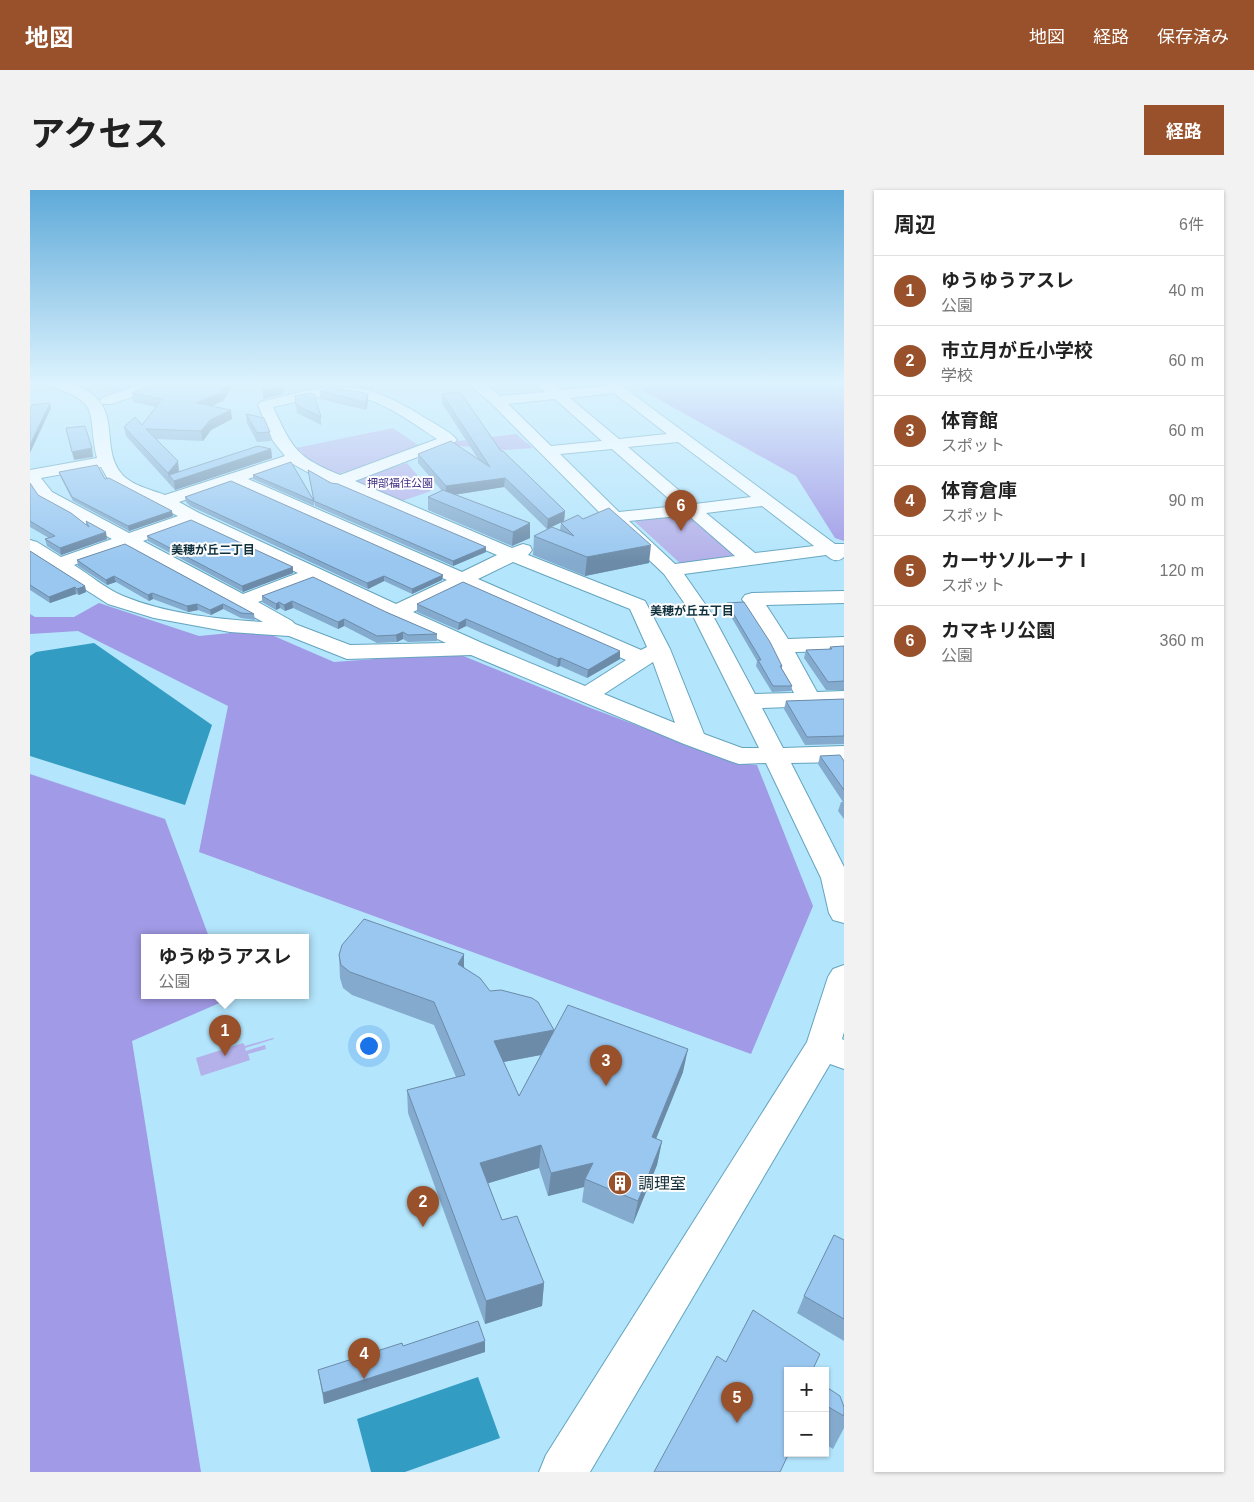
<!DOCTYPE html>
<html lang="ja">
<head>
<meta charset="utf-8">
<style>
  body { margin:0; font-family:Helvetica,"Noto Sans JP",sans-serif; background:#f2f2f2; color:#222 }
  .controls { position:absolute; right:15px; bottom:15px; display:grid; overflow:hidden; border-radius:0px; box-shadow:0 1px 4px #0004 }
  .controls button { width:45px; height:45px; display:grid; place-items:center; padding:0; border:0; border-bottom:1px solid #e0e0e0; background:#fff; color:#222; font:25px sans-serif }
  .you { position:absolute; left:338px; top:855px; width:18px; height:18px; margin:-12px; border:4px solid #fff; border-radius:50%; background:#1a73e8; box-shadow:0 0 0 8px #1a73e833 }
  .badge { display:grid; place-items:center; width:32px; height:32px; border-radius:50%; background:#98512b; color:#fff; font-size:16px; font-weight:700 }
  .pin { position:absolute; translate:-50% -41px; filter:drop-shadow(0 1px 2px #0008) }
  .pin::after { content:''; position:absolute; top:26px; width:18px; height:15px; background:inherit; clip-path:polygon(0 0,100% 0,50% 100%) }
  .popup { position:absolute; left:111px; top:744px; width:168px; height:65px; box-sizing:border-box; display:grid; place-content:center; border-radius:0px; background:#fff; filter:drop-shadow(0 1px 4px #0005); font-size:16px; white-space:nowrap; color:#767676 }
  .popup b { font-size:19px; color:#222 }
  .popup::after { content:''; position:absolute; left:50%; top:100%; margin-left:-10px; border:10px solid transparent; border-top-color:#fff }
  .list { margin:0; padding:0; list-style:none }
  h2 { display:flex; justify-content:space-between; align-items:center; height:65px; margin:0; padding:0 20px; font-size:21px }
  h2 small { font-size:16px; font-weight:400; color:#767676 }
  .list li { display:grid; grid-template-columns:32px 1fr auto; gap:15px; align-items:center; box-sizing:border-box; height:70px; padding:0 20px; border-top:1px solid #e0e0e0 }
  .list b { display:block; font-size:19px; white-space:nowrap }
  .list p { margin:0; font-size:16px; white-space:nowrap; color:#767676 }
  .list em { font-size:16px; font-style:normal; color:#767676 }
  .map { position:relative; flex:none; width:814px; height:1282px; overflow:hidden; border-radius:0px }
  header { display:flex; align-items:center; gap:30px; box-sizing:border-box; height:70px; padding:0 25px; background:#98512b; color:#fff }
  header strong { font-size:24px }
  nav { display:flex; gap:28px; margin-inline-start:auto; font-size:18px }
  .intro { display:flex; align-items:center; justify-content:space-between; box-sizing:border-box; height:120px; padding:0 30px }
  h1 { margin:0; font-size:35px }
  .button { padding:12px 22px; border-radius:0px; background:#98512b; color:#fff; font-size:18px; font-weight:700 }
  main { display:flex; gap:30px; padding:0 30px }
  aside { flex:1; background:#fff; border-radius:0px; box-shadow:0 1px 4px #0004 }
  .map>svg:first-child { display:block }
  .green { fill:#b4b0e9 }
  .forest { fill:#a19ae6 }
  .water { fill:#339cc3 }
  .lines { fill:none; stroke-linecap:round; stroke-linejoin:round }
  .minor-casing { stroke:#64a4be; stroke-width:2 }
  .minor { fill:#fff; fill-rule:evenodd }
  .wall { fill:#84abce; fill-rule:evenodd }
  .shaded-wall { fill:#6c8ba8 }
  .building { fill:#9ac7f0; stroke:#6c8ba8 }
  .labels { text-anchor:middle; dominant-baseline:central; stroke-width:4; stroke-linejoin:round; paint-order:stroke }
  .far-park-label { font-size:11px; fill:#413087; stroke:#fdfdfd }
  .far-neighbourhood-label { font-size:12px; font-weight:bold; fill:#10323f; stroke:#fdfdfd }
  .near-poi-label { font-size:16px; fill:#132e38; stroke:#fdfdfd; text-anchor:start }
</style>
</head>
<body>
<header>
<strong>地図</strong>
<nav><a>地図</a><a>経路</a><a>保存済み</a></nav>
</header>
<div class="intro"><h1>アクセス</h1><a class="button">経路</a></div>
<main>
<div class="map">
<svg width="814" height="1282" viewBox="0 0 814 1282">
  <rect width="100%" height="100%" fill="#b3e5fc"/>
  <path class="green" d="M 65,192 L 128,192 L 81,209 L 74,199 Z
    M 363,238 L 391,257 L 308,284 L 286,278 L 267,265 L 273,263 L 266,258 Z
    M 486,244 L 503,258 L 457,261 L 446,257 L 427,256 L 420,252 Z
    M 377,273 L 401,301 L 369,312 L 314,292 Z
    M 662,322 L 717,367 L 652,375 L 603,330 Z
    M 243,848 L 244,849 L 215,858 L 216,861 L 235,855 L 236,859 L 218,864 L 220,870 L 171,886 L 166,868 L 213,853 L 215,856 Z"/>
  <path class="forest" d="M 603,192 L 814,192 L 814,351 L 805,348 L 766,286 L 612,200 Z
    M 69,413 L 169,446 L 230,440 L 304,472 L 426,463 L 558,517 L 707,573 L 727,575 L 783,716 L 721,864 L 169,662 L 198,516 L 48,441 L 0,444 L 0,424 L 5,427 L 44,427 Z
    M 0,584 L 135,629 L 179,747 L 115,747 L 115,805 L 200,805 L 201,808 L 102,851 L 171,1282 L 0,1282 Z"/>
  <path class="water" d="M 64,453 L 182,535 L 155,615 L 0,566 L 0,466 L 6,462 Z
    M 448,1187 L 470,1248 L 375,1282 L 341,1282 L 327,1229 Z"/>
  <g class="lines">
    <g class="minor-casing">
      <path id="minor" d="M 16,192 C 44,192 73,200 78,232 C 81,250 79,268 91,283 C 100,295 122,300 135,305 L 255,266 L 243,251 L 228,215 L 230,212 C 303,194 328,185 395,228 C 405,234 420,241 427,250 L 424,253 L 325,291 L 482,358 L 493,354 L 500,356 L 502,360 L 498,365 L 615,411 L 640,459 L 674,544 L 712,558 L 729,558 L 662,424 L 634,384 L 581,334 L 568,333 L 565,329 L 571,324 L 462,214 L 436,192 L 453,192 L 470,206 L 515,202 L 504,192 L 520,192 L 531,200 L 573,196 L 568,192 L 585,192 L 592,196 L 805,354 L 814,354 L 814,367 C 808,373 801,370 796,365 L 654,384 L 682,424 L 725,504 L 764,503 L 740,456 L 712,409 L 715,405 L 722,403 L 814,401 L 814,413 L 736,415 L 758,449 L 814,447 L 814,461 L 765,462 L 787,502 L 814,501 L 814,515 L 732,518 L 753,558 L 814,556 L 814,572 L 761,573 L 814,677 L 814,733 L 803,730 L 799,723 L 791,688 L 736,573 L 709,574 L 700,571 L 654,554 L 441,465 L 317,469 L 259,446 L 200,442 L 124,428 L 78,414 L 0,364 L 0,350 L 7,352 L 31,367 L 82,349 L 10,310 L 0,295 L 0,280 L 67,268 C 56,219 74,215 18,195 ZM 584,203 L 637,244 L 589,249 L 540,208 ZM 303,204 C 344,203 375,228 407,249 L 310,285 C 267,267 263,260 243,217 ZM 525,209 L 572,251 L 521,256 L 478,214 ZM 648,252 L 721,307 L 665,314 L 598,257 ZM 582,259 L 647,316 L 589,322 L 530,264 ZM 263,274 L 302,296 L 309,297 L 467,365 L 432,382 L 218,289 ZM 71,277 L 78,289 L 87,296 L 148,326 L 99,343 L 22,302 L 11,288 ZM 202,294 L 417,390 L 366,414 L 169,323 L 149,312 ZM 732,316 L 784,356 L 725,363 L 676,323 ZM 658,325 L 705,366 L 645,374 L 599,331 ZM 162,333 L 268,383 L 213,404 L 113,351 ZM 96,357 L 233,432 C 187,429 137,424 93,406 C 76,399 60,385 44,375 ZM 483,372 L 600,419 L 617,457 L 611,460 L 448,389 ZM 284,391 L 354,424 L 357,427 L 365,429 L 416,453 L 320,455 L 265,434 L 262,431 L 228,412 ZM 433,397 L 596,470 L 555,496 L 452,453 L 383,422 ZM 623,472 L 645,533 L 574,504 Z
        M 117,192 L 138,192 L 136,195 L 82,214 L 72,214 L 70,211 L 72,208 Z
        M 814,775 L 814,842 L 812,849 L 814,850 L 814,879 L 800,874 L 560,1282 L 509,1282 L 516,1265 L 777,852 L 798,787 L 803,779 Z"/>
    </g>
    <use href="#minor" class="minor"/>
  </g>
  <path class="wall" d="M 288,192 L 344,192 L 342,200 L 315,195 L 289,197 Z
    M 290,201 L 338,212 L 336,220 L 290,209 Z
    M 102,203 L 193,211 L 182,216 L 202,229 L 181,240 L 173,251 L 126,249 L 149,281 L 149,282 L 241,259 L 242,268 L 145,300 L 96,246 L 94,237 L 112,235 L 126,217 L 103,212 Z
    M 412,204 L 471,261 L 535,321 L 534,331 L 517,339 L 474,297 L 424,305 L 500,333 L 500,348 L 482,356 L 398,320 L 398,307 L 412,301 L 388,273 L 388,264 L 448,269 L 412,213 Z
    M 265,206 L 291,227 L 291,235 L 267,223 Z
    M 216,224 L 240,242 L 241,251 L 227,252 L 217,233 Z
    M 278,280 L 301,293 L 456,357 L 456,362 L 423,376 L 285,316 Z
    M 29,282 L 75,289 L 143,326 L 99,341 L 43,311 L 30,286 Z
    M 223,285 L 284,311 L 284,316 L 223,289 Z
    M 0,293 L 8,305 L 56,335 L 56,331 L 77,349 L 31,365 L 17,356 L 15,349 L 19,348 L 0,337 Z
    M 155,307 L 413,385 L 412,390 L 382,404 L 354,391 L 338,399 L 160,316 L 156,312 Z
    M 553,329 L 619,373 L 555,386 L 503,365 L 504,346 L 530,340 L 531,333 Z
    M 117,346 L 263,377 L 263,383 L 213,402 L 118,351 Z
    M 95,354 L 224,424 L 225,430 L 211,428 L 193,419 L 181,425 L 168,420 L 158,422 L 123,409 L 119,411 L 86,392 L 77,395 L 48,376 L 47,370 Z
    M 0,361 L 55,396 L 56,402 L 49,405 L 46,404 L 20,413 L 0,400 Z
    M 232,406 L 356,422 L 407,444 L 407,451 L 378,452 L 373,449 L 367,452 L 347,453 L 314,436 L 308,439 L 263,418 L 255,421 L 250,418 L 246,420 L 232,412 Z
    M 697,413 L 752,476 L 752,479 L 762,496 L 761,501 L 742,502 L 726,476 L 727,471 L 696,418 Z
    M 387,414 L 590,469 L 557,488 L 530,476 L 527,477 L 436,436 L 428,440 L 387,422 Z
    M 814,456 L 814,500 L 796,500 L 774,468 L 776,460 L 799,459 L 800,457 Z
    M 814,509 L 814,554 L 775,555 L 754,519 L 756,511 Z
    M 790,566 L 814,571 L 814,629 L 808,621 L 811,612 L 813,612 L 788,574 Z
    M 309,765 L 434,777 L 460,801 L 523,841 L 653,882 L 626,949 L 632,951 L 627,975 L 603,1034 L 552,1012 L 554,997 L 518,1006 L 509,978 L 458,993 L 472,1030 L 514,1093 L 512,1116 L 455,1134 L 378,923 L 377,900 L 426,887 L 404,835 L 322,805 L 313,798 L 310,788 ZM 511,865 L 489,906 L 473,872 Z
    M 814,1050 L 814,1151 L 767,1123 L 774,1106 Z
    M 373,1156 L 455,1162 L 294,1214 L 288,1180 Z
    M 795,1196 L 814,1217 L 814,1238 L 803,1259 L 795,1254 Z"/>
  <path class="shaded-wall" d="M 198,192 L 205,192 L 193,211 L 167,222 L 166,213 Z
    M 254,192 L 256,192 L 253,204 L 233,209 L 233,201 Z
    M 288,192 L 315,192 L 315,195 L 289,197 Z
    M 341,192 L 344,192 L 342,200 Z
    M 338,204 L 338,212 L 336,220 L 335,212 Z
    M 20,213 L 21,218 L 0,263 L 0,255 Z
    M 201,220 L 202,229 L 181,240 L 173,251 L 171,241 L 180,230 Z
    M 62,258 L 63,267 L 44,270 L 42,262 Z
    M 241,259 L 242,268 L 145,300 L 144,291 Z
    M 148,271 L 149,281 L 143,289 L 139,285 L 140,294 L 138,283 Z
    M 475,288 L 474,297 L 416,306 L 416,296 Z
    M 142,321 L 143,326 L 99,341 L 98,336 Z
    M 535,321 L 534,331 L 517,339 L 518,329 Z
    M 500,333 L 500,348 L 482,356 L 483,342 Z
    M 76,342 L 77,349 L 31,365 L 30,358 Z
    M 621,355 L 619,373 L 555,386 L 557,367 Z
    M 456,357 L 456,362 L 423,376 L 423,371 Z
    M 263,377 L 263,383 L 213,402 L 212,396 Z
    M 413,385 L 412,390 L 382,404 L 382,399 Z
    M 84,386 L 86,392 L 77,395 L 76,390 Z
    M 354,386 L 354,391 L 338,399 L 337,393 Z
    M 55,396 L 56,402 L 49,405 L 47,399 Z
    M 45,397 L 46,404 L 20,413 L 19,407 Z
    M 122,403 L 123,409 L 119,411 L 118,405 Z
    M 262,411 L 263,418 L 255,421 L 254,415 Z
    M 249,412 L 250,418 L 246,420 L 246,414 Z
    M 167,414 L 168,420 L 158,422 L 157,416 Z
    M 193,414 L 193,419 L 181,425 L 180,420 Z
    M 314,429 L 314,436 L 308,439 L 308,432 Z
    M 436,429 L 436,436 L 428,440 L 429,433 Z
    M 373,442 L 373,449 L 367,452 L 366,445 Z
    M 590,461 L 590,469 L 557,488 L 558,480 Z
    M 531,468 L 530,476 L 527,477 L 528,469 Z
    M 434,764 L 434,787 L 428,774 Z
    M 524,840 L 521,863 L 463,874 L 464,851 Z
    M 658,859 L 653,882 L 617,971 L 622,947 Z
    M 632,951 L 627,975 L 603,1034 L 608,1011 Z
    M 511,955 L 509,978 L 449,996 L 450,973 Z
    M 563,973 L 555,989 L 554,997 L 518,1006 L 521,983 Z
    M 514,1093 L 512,1116 L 455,1134 L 456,1111 Z
    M 455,1151 L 455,1162 L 294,1214 L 293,1203 Z"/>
  <path class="building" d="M 127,192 L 198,192 L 192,202 L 166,213 L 201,220 L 180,230 L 171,241 L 116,239 L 148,271 L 138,283 L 94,237 L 105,227 L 112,235 L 132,209 L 102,203 Z
    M 236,192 L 254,192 L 252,196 L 233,201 Z
    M 303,198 L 331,202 L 338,204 L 335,212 L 290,201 Z
    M 430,202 L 471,261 L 473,261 L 535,321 L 518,329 L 475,288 L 416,296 L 388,264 L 421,251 L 460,277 L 412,204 Z
    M 281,203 L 284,204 L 291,227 L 266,215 L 265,206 Z
    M 20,213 L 0,255 L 0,219 L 2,215 Z
    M 216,224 L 234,228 L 240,242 L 227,243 Z
    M 55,236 L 62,258 L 42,262 L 36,238 Z
    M 228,256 L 241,259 L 144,291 L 139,285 Z
    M 261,272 L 284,311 L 223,285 Z
    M 67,275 L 75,289 L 79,288 L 142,321 L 98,336 L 42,307 L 29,282 Z
    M 278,280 L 301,293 L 308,294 L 456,357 L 423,371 L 284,311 Z
    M 201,291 L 413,385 L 382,399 L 354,386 L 337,393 L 160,311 L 155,307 Z
    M 0,293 L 8,305 L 41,323 L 59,337 L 56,331 L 76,342 L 30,358 L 15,349 L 25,346 L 0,331 Z
    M 413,300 L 500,333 L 483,342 L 398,307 Z
    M 579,318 L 621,355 L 557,367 L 504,346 L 522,337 L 544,346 L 531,333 L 548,325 L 553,329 Z
    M 161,330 L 263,377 L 212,396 L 117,346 Z
    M 95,354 L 224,424 L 211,423 L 193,414 L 180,420 L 167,414 L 157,416 L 122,403 L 118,405 L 84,386 L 76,390 L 47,370 Z
    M 0,361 L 55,396 L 47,399 L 45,397 L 19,407 L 0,395 Z
    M 283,387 L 356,422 L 407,444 L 378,445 L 373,442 L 366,445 L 347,446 L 314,429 L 308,432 L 262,411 L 254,415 L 249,412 L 246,414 L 232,406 Z
    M 433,392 L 590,461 L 558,480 L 531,468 L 528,469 L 436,429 L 429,433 L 387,414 Z
    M 714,412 L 740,452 L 752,476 L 750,476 L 762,496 L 743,496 L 728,470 L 731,470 L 697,413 Z
    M 814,456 L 814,491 L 798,492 L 776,460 L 802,459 L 800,457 Z
    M 814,509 L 814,546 L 777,547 L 756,511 Z
    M 810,565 L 814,571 L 814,600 L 790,566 Z
    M 334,729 L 434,764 L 428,774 L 450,788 L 460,801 L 471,800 L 502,808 L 508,812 L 524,840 L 464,851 L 489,906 L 538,815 L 658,859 L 622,947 L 632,951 L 608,1011 L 555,989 L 563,973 L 521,983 L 511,955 L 450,973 L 472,1030 L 487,1026 L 514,1093 L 456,1111 L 377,900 L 435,885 L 404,812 L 320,782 L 311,775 L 309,765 L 312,755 Z
    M 804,1045 L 814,1050 L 814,1129 L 774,1106 Z
    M 723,1120 L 790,1164 L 782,1181 L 758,1181 L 758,1263 L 759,1263 L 750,1282 L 624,1282 L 687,1166 L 696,1172 Z
    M 448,1131 L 455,1151 L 293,1203 L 288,1180 L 372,1153 L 373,1156 Z
    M 795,1196 L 810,1206 L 814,1217 L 814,1226 L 795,1215 Z"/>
  <linearGradient id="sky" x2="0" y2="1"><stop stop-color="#5faad9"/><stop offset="0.52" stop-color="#ddf3fe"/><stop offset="1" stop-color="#ddf3fe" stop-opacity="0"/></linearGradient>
  <rect width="814" height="372" fill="url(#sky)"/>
  <defs>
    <g id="building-disc" transform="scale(1.25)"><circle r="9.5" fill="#98512b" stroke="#fdfdfd"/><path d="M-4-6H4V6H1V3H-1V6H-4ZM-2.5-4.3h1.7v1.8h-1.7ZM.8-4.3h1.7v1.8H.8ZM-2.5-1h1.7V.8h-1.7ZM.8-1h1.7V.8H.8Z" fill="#fff"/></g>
  </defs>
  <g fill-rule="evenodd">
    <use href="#building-disc" x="590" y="993"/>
  </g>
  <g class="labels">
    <g class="far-park-label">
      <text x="370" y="293">押部福住公園</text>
    </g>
    <g class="far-neighbourhood-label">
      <text x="183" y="360">美穂が丘二丁目</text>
      <text x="662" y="421">美穂が丘五丁目</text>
    </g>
    <g class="near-poi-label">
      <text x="608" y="993">調理室</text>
    </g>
  </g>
</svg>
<div class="controls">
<button>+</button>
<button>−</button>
</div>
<div class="you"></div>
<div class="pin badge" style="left:195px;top:866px">1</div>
<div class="popup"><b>ゆうゆうアスレ</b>公園</div>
<div class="pin badge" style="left:393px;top:1037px">2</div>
<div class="pin badge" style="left:576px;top:896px">3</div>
<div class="pin badge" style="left:334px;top:1189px">4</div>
<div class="pin badge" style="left:707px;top:1233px">5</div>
<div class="pin badge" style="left:651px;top:341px">6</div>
</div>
<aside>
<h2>周辺<small>6件</small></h2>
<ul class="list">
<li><span class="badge">1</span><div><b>ゆうゆうアスレ</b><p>公園</p></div><em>40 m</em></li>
<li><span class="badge">2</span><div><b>市立月が丘小学校</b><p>学校</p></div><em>60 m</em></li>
<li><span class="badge">3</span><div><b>体育館</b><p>スポット</p></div><em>60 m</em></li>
<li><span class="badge">4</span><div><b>体育倉庫</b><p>スポット</p></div><em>90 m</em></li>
<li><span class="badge">5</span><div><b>カーサソルーナⅠ</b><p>スポット</p></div><em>120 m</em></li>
<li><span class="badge">6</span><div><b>カマキリ公園</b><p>公園</p></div><em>360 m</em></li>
</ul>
</aside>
</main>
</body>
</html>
